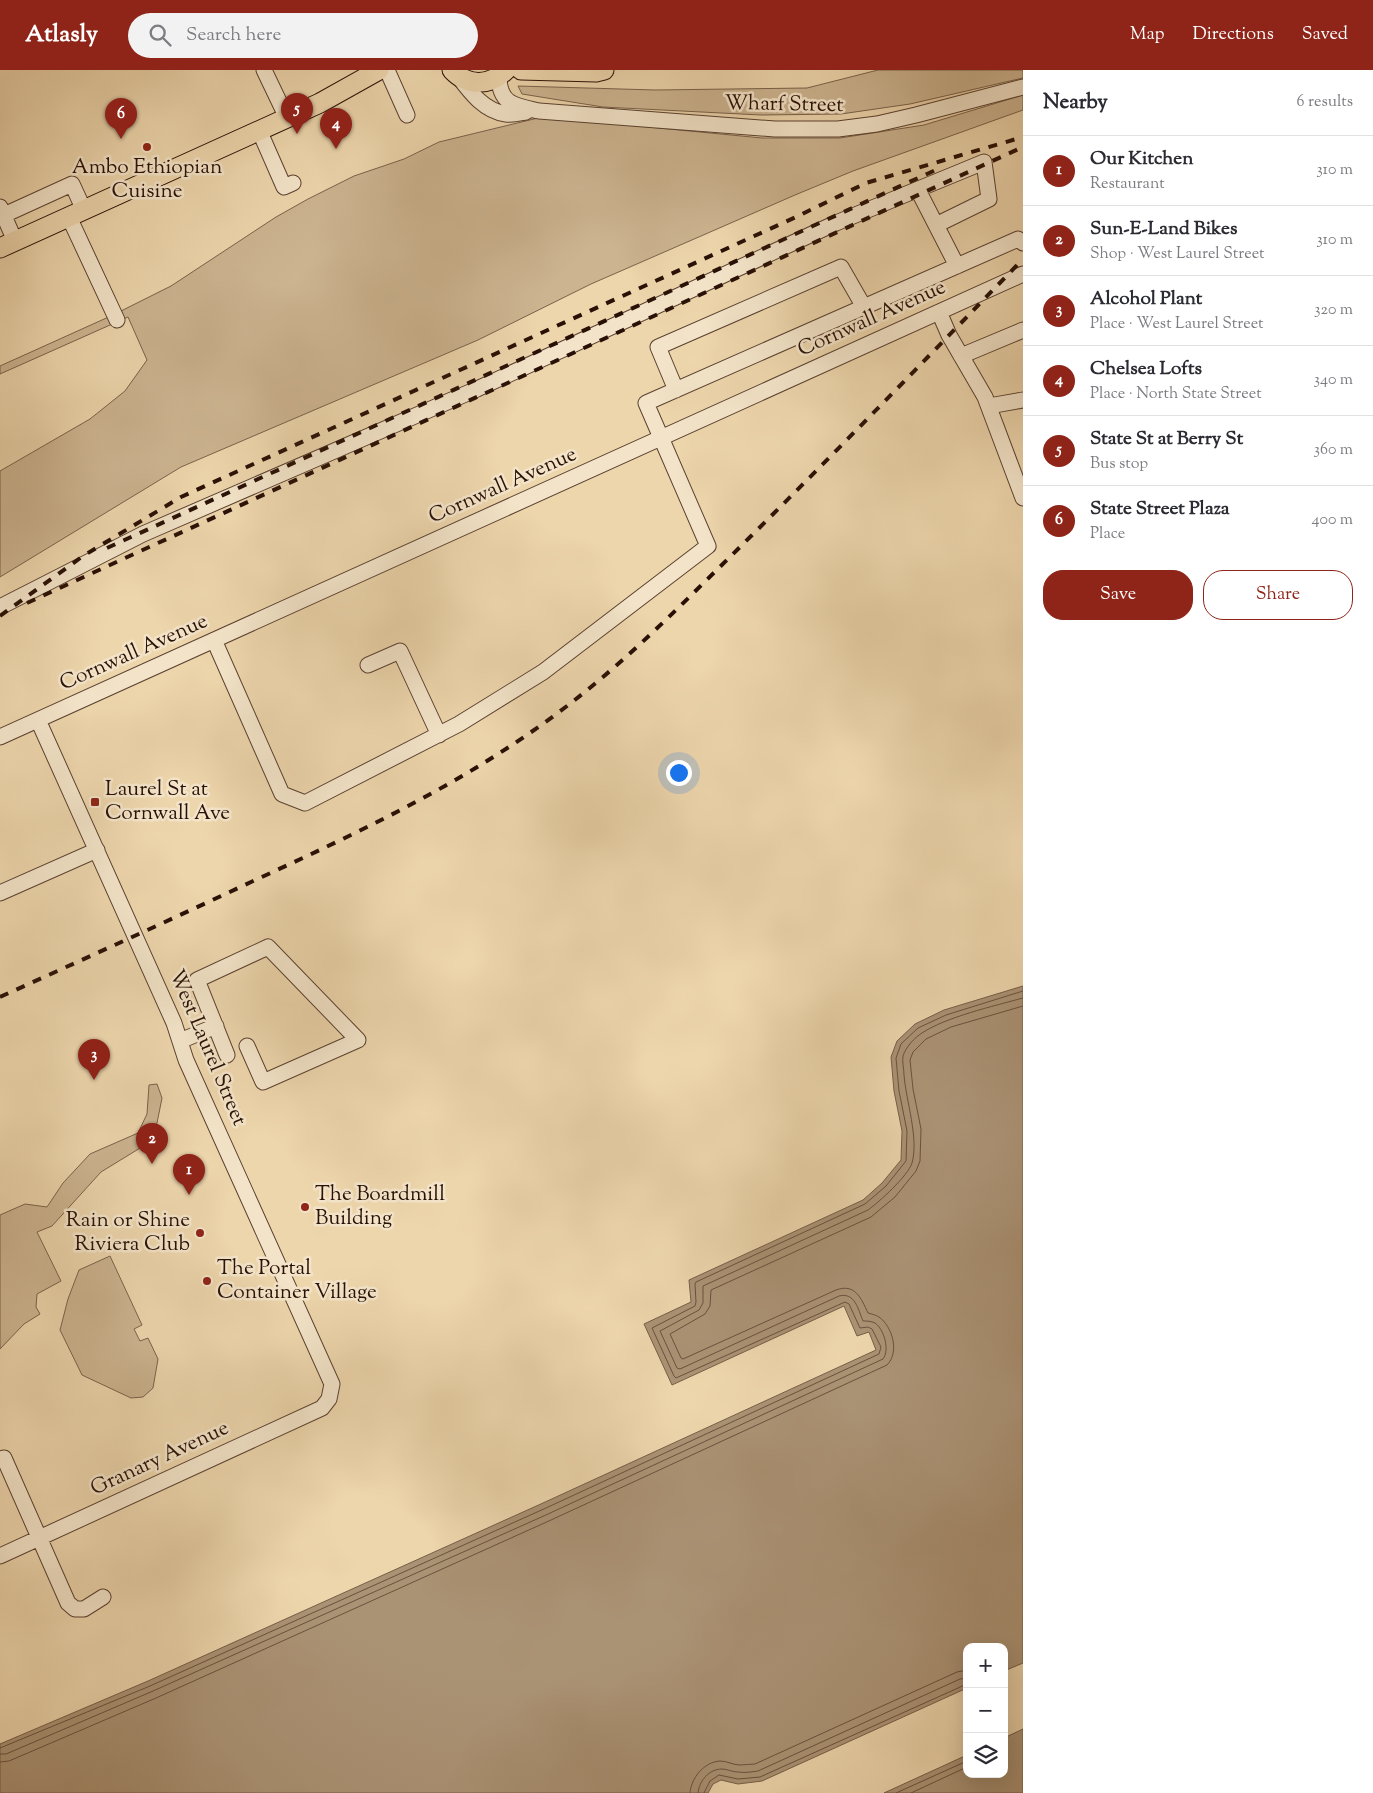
<!DOCTYPE html>
<html lang="en">
<head>
<meta charset="utf-8">
<style>
  body { margin:0; font-family:"Sorts Mill Goudy",serif; background:#f2f2f3; color:#2b2b33 }
  .controls { position:absolute; right:15px; bottom:15px; display:grid; overflow:hidden; border-radius:10px; box-shadow:0 5px 20px #0002 }
  .controls button { width:45px; height:45px; display:grid; place-items:center; padding:0; border:0; border-bottom:1px solid #e1e1e2; background:#fff; color:#2b2b33; font:25px sans-serif }
  .you { position:absolute; left:678px; top:702px; width:18px; height:18px; margin:-12px; border:4px solid #fff; border-radius:50%; background:#1a73e8; box-shadow:0 0 0 8px #1a73e833 }
  .badge { display:grid; place-items:center; width:32px; height:32px; border-radius:50%; background:#8f2418; color:#fff; font-size:16px; font-weight:700 }
  .pin { position:absolute; translate:-50% -41px; filter:drop-shadow(0 1px 2px #0008) }
  .pin::after { content:''; position:absolute; top:26px; width:18px; height:15px; background:inherit; clip-path:polygon(0 0,100% 0,50% 100%) }
  .list { margin:0; padding:0; list-style:none }
  h2 { display:flex; justify-content:space-between; align-items:center; height:65px; margin:0; padding:0 20px; font-size:21px }
  h2 small { font-size:16px; font-weight:400; color:#7c7c81 }
  .list li { display:grid; grid-template-columns:32px 1fr auto; gap:15px; align-items:center; box-sizing:border-box; height:70px; padding:0 20px; border-top:1px solid #e1e1e2 }
  .list b { display:block; font-size:19px; white-space:nowrap }
  .list p { margin:0; font-size:16px; white-space:nowrap; color:#7c7c81 }
  .list em { font-size:16px; font-style:normal; color:#7c7c81 }
  .actions { display:flex; gap:10px; padding:15px 20px }
  .actions a { flex:1; padding:11px 0; border:1px solid #8f2418; border-radius:20px; text-align:center; font-size:18px; color:#8f2418 }
  .actions .main { background:#8f2418; color:#fff }
  .icon { flex:none; width:28px; height:28px; fill:none; stroke:currentColor; stroke-width:2; stroke-linecap:round; stroke-linejoin:round }
  .map { position:relative; flex:none; width:1023px; height:1723px; overflow:hidden }
  header { display:flex; align-items:center; gap:30px; box-sizing:border-box; height:70px; padding:0 25px; background:#8f2418; color:#fff }
  header strong { font-size:24px }
  nav { display:flex; gap:28px; margin-inline-start:auto; font-size:18px }
  .search { width:350px; height:45px; background:#f2f2f3; display:flex; align-items:center; gap:12px; box-sizing:border-box; padding:0 18px; border-radius:28px; color:#7c7c81; font-size:19px }
  main { display:flex }
  aside { flex:1; background:#fff }
  .map>svg:first-child { display:block }
  .green { fill:#ccb490; stroke:#7a624b }
  .water { fill:#aa9274; stroke:#765e48 }
  .lines { fill:none; stroke-linecap:round; stroke-linejoin:round }
  .shore { stroke:#6a513d; stroke-width:1 }
  .minor-casing { stroke:#5a4130; stroke-width:17 }
  .major-casing { stroke:#291006; stroke-width:21 }
  .minor { stroke:#f3e4c9; stroke-width:15 }
  .major { stroke:#edd5ac; stroke-width:19 }
  .rail { stroke:#291006; stroke-width:4; stroke-dasharray:9 9; stroke-linecap:butt }
  .poi-dot { fill:#8f2418; stroke:#f3e4c9; stroke-width:2 }
  .labels { text-anchor:middle; dominant-baseline:central; stroke-width:5; stroke-linejoin:round; paint-order:stroke }
  .street-label { font-size:21px; fill:#291006; stroke:#f3e4c9 }
  .poi-label { font-size:21px; fill:#291006; stroke:#f3e4c9; text-anchor:start }
</style>
</head>
<body>
<header>
<strong>Atlasly</strong>
<div class="search"><svg class="icon" aria-label="search" viewBox="0 0 24 24"><circle cx="10" cy="10" r="6"/><path d="M15 15l6 6"/></svg>Search here</div>
<nav><a>Map</a><a>Directions</a><a>Saved</a></nav>
</header>
<main>
<div class="map">
<svg width="1023" height="1723" viewBox="0 0 1023 1723">
  <rect width="100%" height="100%" fill="#edd5ac"/>
  <filter id="stains"><feTurbulence type="fractalNoise" baseFrequency=".004" numOctaves="4"/><feColorMatrix values="0 0 0 0 .2 0 0 0 0 .09 0 0 0 0 .02 0 0 0 .5 -.17"/></filter>
  <radialGradient id="worn" r=".72"><stop offset=".6" stop-color="#630" stop-opacity="0"/><stop offset="1" stop-color="#630" stop-opacity=".3"/></radialGradient>
  <path class="green" d="M 878,0 L 1023,0 L 1023,8 L 910,34 L 841,44 L 761,45 L 603,37 L 522,24 L 518,16 L 655,20 L 807,18 Z
    M 1023,25 L 1023,40 L 853,101 L 795,125 L 591,214 L 478,270 L 181,397 L 0,507 L 0,401 L 90,349 L 125,321 L 147,290 L 128,247 L 0,304 L 0,296 L 113,245 L 171,216 L 276,147 L 308,129 L 354,106 L 404,89 L 439,72 L 538,48 L 576,50 L 762,68 L 840,68 L 924,55 Z
    M 157,1014 L 162,1028 L 157,1053 L 145,1075 L 101,1102 L 52,1156 L 37,1162 L 61,1211 L 37,1224 L 36,1237 L 40,1244 L 24,1254 L 0,1279 L 0,1145 L 25,1134 L 47,1137 L 63,1113 L 90,1084 L 138,1063 L 147,1044 L 149,1015 Z
    M 110,1186 L 142,1255 L 134,1259 L 140,1271 L 148,1268 L 158,1289 L 153,1318 L 143,1327 L 131,1328 L 82,1305 L 60,1260 L 68,1229 L 79,1200 Z"/>
  <path class="water" d="M 1023,916 L 1023,1593 L 1004,1601 L 1004,1577 L 967,1577 L 967,1618 L 762,1711 L 738,1714 L 721,1710 L 713,1714 L 708,1723 L 0,1723 L 0,1674 L 148,1611 L 543,1433 L 876,1280 L 869,1262 L 857,1266 L 844,1236 L 672,1315 L 644,1254 L 691,1232 L 689,1210 L 863,1130 L 882,1113 L 901,1090 L 902,1061 L 894,1021 L 891,987 L 897,971 L 915,954 L 944,940 Z
    M 1023,1659 L 1023,1723 L 884,1723 L 967,1685 L 967,1704 L 1004,1704 L 1004,1668 Z"/>
  <g class="lines">
    <path class="shore" d="M 0,1678 L 150,1616 L 546,1438 L 879,1284 L 881,1277 L 872,1259 L 868,1257 L 860,1258 L 849,1234 L 845,1232 L 676,1308 L 674,1306 L 652,1258 L 695,1236 L 696,1232 L 695,1214 L 696,1212 L 865,1134 L 886,1116 L 906,1091 L 907,1061 L 899,1021 L 896,988 L 901,974 L 918,958 L 946,945 L 1023,921
      M 0,1684 L 6,1684 L 153,1621 L 548,1444 L 883,1289 C 890,1280 884,1259 875,1253 C 871,1251 867,1251 863,1251 C 858,1239 855,1222 839,1226 L 680,1299 L 677,1298 L 660,1261 L 699,1240 L 703,1233 L 703,1216 L 868,1140 C 879,1132 908,1106 912,1093 C 919,1068 906,1031 904,1005 C 904,999 902,992 903,986 C 906,977 914,968 922,963 C 946,947 994,936 1023,928
      M 0,1692 L 9,1691 L 156,1628 L 551,1450 L 887,1295 C 900,1282 892,1256 879,1247 C 876,1245 872,1244 868,1243 C 861,1228 855,1213 836,1220 L 683,1289 L 681,1288 L 670,1264 L 705,1244 L 710,1236 L 711,1220 L 871,1147 L 895,1127 L 916,1101 L 920,1091 L 921,1059 L 913,1019 L 910,990 L 913,982 L 926,969 L 951,957 L 1023,936
      M 690,1723 C 691,1708 704,1692 720,1691 C 727,1691 733,1695 740,1695 C 745,1695 750,1694 755,1694 L 957,1602 L 967,1600
      M 698,1723 C 699,1711 709,1699 722,1699 C 727,1699 732,1702 738,1702 C 744,1703 752,1702 758,1701 L 960,1609 L 967,1608
      M 704,1723 L 710,1711 L 719,1705 L 738,1709 L 760,1707 L 967,1614
      M 896,1723 L 967,1691
      M 911,1723 L 967,1697"/>
    <g class="minor-casing">
      <path id="minor" d="M 264,0 L 287,48
        M 387,0 L 407,45
        M 458,6 C 470,22 484,41 506,44 C 513,45 520,43 526,42
        M 499,6 C 499,35 516,36 539,41 L 775,59 L 838,59 L 877,54 L 916,45 L 1023,17
        M 259,60 L 284,117 L 293,113
        M 918,120 L 957,196
        M 0,137 L 15,171
        M 4,145 L 72,114 L 84,140
        M 69,147 L 117,250
        M 939,242 L 949,265 L 985,327 L 1023,428
        M 961,286 L 1023,260
        M 676,320 L 658,277 L 841,197 L 864,237
        M 989,336 L 1023,330
        M 0,537 L 143,464 L 477,319 L 836,153 L 984,92 L 989,129 L 936,155
        M 214,570 L 282,724 L 305,733 L 459,654 L 543,602 L 708,476 L 646,333 L 1018,169 L 1023,173
        M 368,595 L 400,581 L 439,665
        M 0,667 L 1023,204
        M 0,823 L 97,780
        M 180,971 L 216,956
        M 227,985 L 197,910 L 268,877 L 358,970 L 263,1012 L 247,976
        M 0,1389 L 4,1388 L 68,1533 L 75,1539 L 84,1539 L 103,1527
        M 0,1486 L 322,1338 L 329,1329 L 332,1314 L 186,990 L 174,953 L 38,650"/>
    </g>
    <g class="major-casing">
      <path id="major" d="M 452,0 C 468,17 490,16 506,0
        M 521,0 L 596,2 L 604,0
        M 0,178 L 320,33 L 379,0"/>
    </g>
    <use href="#minor" class="minor"/>
    <use href="#major" class="major"/>
    <path class="rail" d="M 107,478 L 940,98
      M 27,533 L 1023,77
      M 0,546 L 83,486 L 181,427 L 796,147 L 866,113 L 1023,67
      M 0,927 C 84,889 168,851 251,812 C 353,765 452,719 544,653 C 616,602 677,539 739,478 C 835,383 929,286 1023,189"/>
  </g>
  <g class="poi-dot">
    <circle cx="147" cy="77" r="5"/>
    <rect x="90" y="727" width="10" height="10" rx="2.5"/>
    <circle cx="305" cy="1137" r="5"/>
    <circle cx="200" cy="1163" r="5"/>
    <circle cx="207" cy="1211" r="5"/>
  </g>
  <g class="labels">
    <g class="street-label">
      <text transform="translate(784 35) rotate(1)">Wharf Street</text>
      <text transform="translate(872 249) rotate(-24)">Cornwall Avenue</text>
      <text transform="translate(503 416) rotate(-24)">Cornwall Avenue</text>
      <text transform="translate(134 583) rotate(-24)">Cornwall Avenue</text>
      <text transform="translate(207 978) rotate(67)">West Laurel Street</text>
      <text transform="translate(160 1389) rotate(-25)">Granary Avenue</text>
    </g>
    <g class="poi-label">
      <text x="147" y="98" text-anchor="middle">Ambo Ethiopian<tspan x="147" dy="24">Cuisine</tspan></text>
      <text x="105" y="720">Laurel St at<tspan x="105" dy="24">Cornwall Ave</tspan></text>
      <text x="315" y="1125">The Boardmill<tspan x="315" dy="24">Building</tspan></text>
      <text x="190" y="1151" text-anchor="end">Rain or Shine<tspan x="190" dy="24">Riviera Club</tspan></text>
      <text x="217" y="1199">The Portal<tspan x="217" dy="24">Container Village</tspan></text>
    </g>
  </g>
  <rect width="100%" height="100%" filter="url(#stains)"/>
  <rect width="100%" height="100%" fill="url(#worn)"/>
</svg>
<div class="controls">
<button>+</button>
<button>−</button>
<button><svg class="icon" aria-label="layers" viewBox="0 0 24 24"><path d="M12 4l9 5-9 5-9-5zM3 14l9 5 9-5"/></svg></button>
</div>
<div class="you"></div>
<div class="pin badge" style="left:189px;top:1125px">1</div>
<div class="pin badge" style="left:152px;top:1094px">2</div>
<div class="pin badge" style="left:94px;top:1010px">3</div>
<div class="pin badge" style="left:336px;top:79px">4</div>
<div class="pin badge" style="left:297px;top:64px">5</div>
<div class="pin badge" style="left:121px;top:69px">6</div>
</div>
<aside>
<h2>Nearby<small>6 results</small></h2>
<ul class="list">
<li><span class="badge">1</span><div><b>Our Kitchen</b><p>Restaurant</p></div><em>310 m</em></li>
<li><span class="badge">2</span><div><b>Sun-E-Land Bikes</b><p>Shop · West Laurel Street</p></div><em>310 m</em></li>
<li><span class="badge">3</span><div><b>Alcohol Plant</b><p>Place · West Laurel Street</p></div><em>320 m</em></li>
<li><span class="badge">4</span><div><b>Chelsea Lofts</b><p>Place · North State Street</p></div><em>340 m</em></li>
<li><span class="badge">5</span><div><b>State St at Berry St</b><p>Bus stop</p></div><em>360 m</em></li>
<li><span class="badge">6</span><div><b>State Street Plaza</b><p>Place</p></div><em>400 m</em></li>
</ul>
<div class="actions"><a class="main">Save</a><a>Share</a></div>
</aside>
</main>
</body>
</html>
